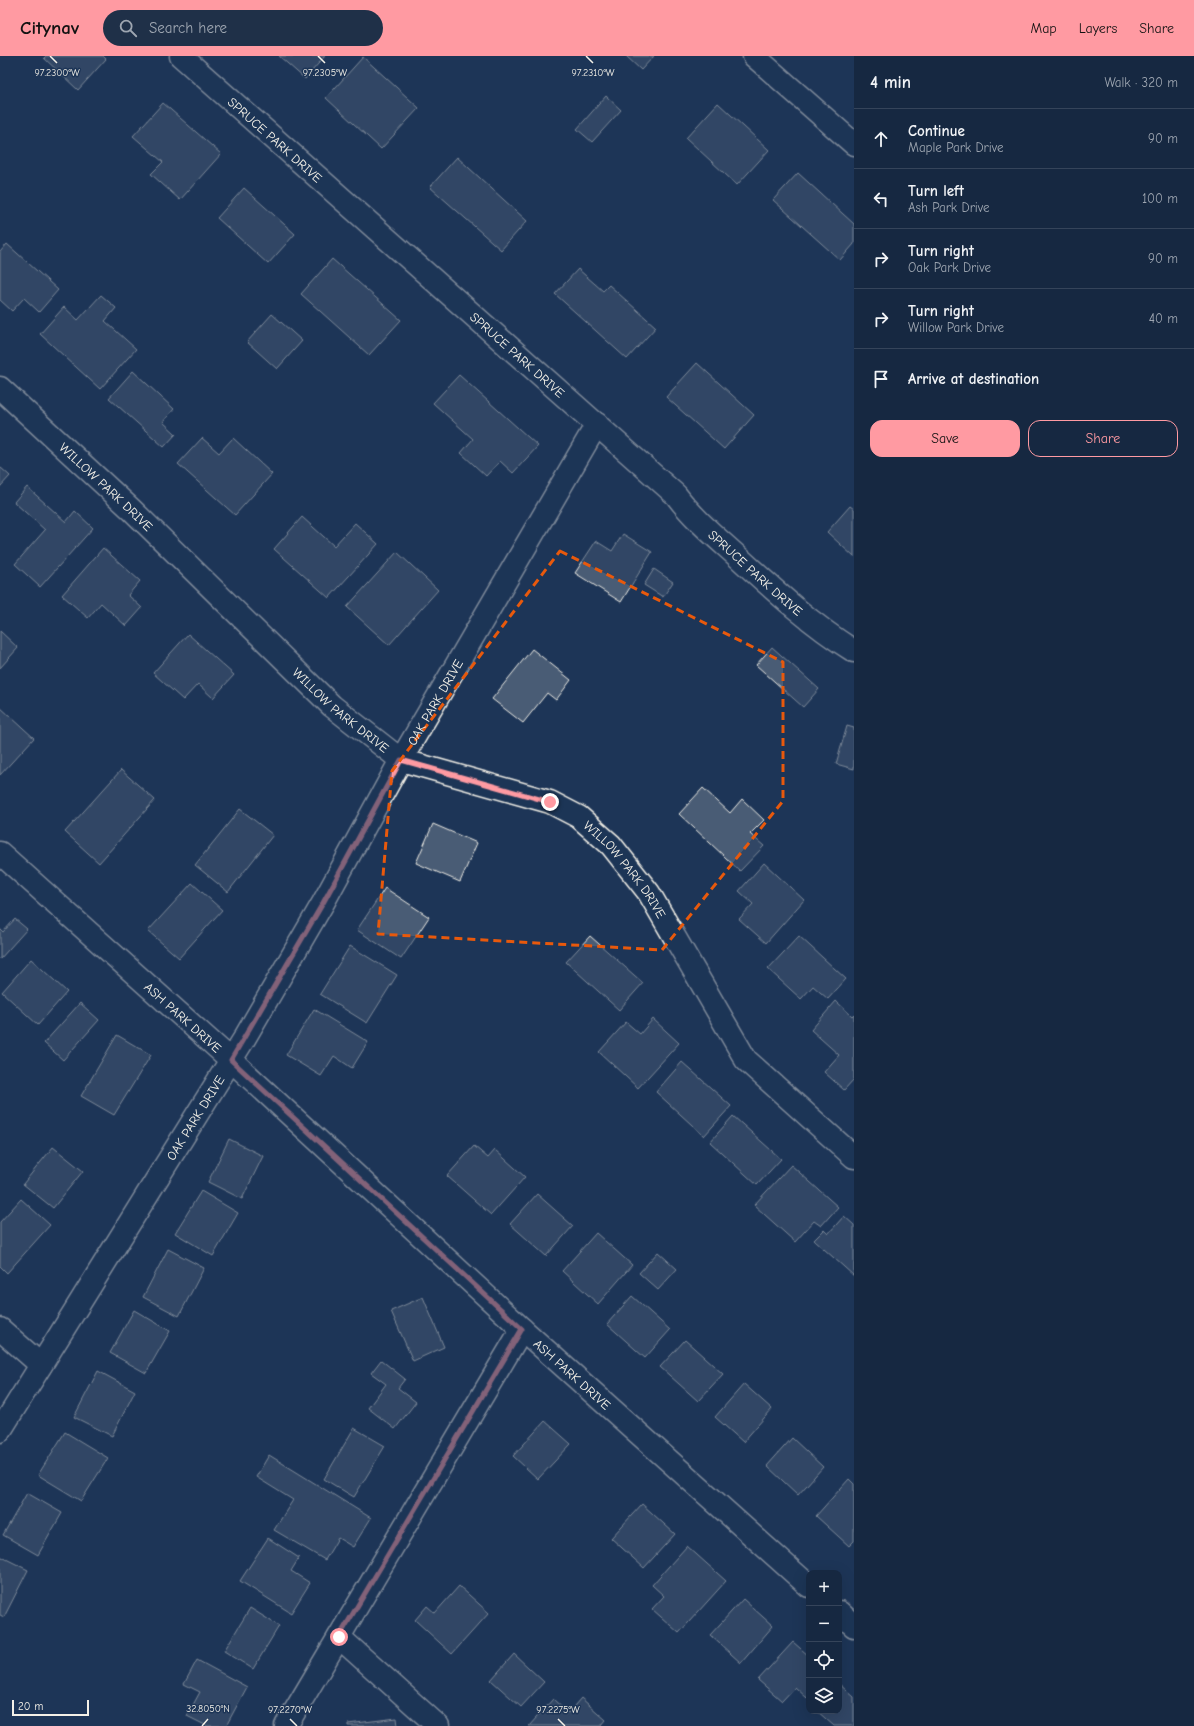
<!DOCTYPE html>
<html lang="en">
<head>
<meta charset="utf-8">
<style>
  body { margin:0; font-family:"Comic Neue",sans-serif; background:#1f3048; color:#f1f3f6 }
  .controls { position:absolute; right:12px; bottom:12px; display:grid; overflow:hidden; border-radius:8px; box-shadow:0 4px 16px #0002 }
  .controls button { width:36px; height:36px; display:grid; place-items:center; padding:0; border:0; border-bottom:1px solid #35445a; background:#162841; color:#f1f3f6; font:20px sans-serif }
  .scale { position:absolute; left:12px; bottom:10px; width:77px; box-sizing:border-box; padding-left:4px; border:2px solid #f4f1e8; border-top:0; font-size:11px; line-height:14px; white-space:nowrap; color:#f4f1e8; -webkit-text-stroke:3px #1d3557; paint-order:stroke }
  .stop { position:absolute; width:12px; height:12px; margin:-9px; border:3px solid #ff9aa2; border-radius:50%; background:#fff }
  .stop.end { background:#ff9aa2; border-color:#fff; box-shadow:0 1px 4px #0008 }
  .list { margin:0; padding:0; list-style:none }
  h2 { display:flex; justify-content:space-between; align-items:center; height:52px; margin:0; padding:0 16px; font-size:17px }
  h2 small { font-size:13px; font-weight:400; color:#9ea6b1 }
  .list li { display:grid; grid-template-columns:26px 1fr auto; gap:12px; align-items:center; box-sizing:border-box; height:60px; padding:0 16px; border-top:1px solid #35445a }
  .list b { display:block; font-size:15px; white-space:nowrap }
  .list p { margin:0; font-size:13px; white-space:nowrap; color:#9ea6b1 }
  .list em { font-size:13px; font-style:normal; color:#9ea6b1 }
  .actions { display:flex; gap:8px; padding:12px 16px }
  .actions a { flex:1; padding:9px 0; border:1px solid #ff9aa2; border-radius:12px; text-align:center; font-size:14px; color:#ff9aa2 }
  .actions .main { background:#ff9aa2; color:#111 }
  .icon { flex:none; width:22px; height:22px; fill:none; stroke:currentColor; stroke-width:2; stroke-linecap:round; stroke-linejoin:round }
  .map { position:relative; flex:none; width:854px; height:1670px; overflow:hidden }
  header { display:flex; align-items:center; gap:24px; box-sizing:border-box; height:56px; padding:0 20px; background:#ff9aa2; color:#111 }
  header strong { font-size:19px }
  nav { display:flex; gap:22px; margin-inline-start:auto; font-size:14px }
  .search { width:280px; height:36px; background:#1f3048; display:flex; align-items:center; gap:10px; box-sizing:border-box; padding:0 14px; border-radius:22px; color:#9ea6b1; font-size:15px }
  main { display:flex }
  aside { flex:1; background:#162841 }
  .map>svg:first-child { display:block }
  .building { fill:#485b74; stroke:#f4f1e8 }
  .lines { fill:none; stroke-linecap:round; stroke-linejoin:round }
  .minor-casing { stroke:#f4f1e8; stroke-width:25 }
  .minor { stroke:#1d3557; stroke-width:22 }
  .route { stroke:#ff9aa2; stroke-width:5 }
  .marked { fill:none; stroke:#e8590c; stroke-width:3; stroke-dasharray:8 5; stroke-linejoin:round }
  .ticks { fill:none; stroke:#f4f1e8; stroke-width:1.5 }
  .labels { text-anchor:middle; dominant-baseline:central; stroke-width:3; stroke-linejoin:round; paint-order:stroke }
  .street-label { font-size:13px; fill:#f4f1e8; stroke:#1d3557 }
  .ticks-label { font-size:10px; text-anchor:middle; fill:#f4f1e8; stroke:#1d3557; stroke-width:3; stroke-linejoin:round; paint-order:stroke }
</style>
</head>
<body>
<header>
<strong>Citynav</strong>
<div class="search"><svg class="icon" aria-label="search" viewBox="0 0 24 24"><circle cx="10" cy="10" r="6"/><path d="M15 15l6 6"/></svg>Search here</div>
<nav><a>Map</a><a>Layers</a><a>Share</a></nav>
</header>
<main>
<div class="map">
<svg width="854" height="1670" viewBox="0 0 854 1670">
  <rect width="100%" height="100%" fill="#1d3557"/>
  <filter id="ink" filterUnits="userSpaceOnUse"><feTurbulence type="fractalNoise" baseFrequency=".025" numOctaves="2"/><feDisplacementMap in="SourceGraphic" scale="8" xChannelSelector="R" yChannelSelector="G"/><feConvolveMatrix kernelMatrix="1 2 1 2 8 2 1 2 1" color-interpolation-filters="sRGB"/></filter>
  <g filter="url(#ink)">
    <path class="building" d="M 46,0 L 103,0 L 106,3 L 78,34 L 44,2 Z
      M 279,0 L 325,0 L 305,23 Z
      M 626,0 L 654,0 L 641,14 Z
      M 363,1 L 419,52 L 381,93 L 326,42 Z
      M 606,40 L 621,54 L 592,86 L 577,73 Z
      M 163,47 L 221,98 L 180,144 L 151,118 L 163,106 L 133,80 Z
      M 718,47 L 769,94 L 737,129 L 686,82 Z
      M 457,101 L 527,165 L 501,194 L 430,131 Z
      M 798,117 L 854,168 L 854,188 L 840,204 L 773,144 Z
      M 244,132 L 295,178 L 268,208 L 217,162 Z
      M 7,188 L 58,234 L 39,256 L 24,242 L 12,255 L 0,244 L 0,196 Z
      M 332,203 L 401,264 L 369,299 L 301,238 Z
      M 578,213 L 603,235 L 609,229 L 656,271 L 627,303 L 555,238 Z
      M 101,239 L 116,252 L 105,265 L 136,293 L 100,333 L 40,278 L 64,251 L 78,264 Z
      M 272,258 L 302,285 L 277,313 L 247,286 Z
      M 697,307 L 754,359 L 724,393 L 666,341 Z
      M 133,315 L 174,353 L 163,366 L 176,378 L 164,391 L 109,342 Z
      M 459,319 L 538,390 L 513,417 L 500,405 L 486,420 L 461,397 L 473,383 L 433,347 Z
      M 202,382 L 219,397 L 233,382 L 272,418 L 235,459 L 178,408 Z
      M 0,411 L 10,420 L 0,431 Z
      M 27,431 L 66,466 L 75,455 L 93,472 L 40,531 L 15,508 L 45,474 L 14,446 Z
      M 850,450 L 854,453 L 854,501 L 827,476 Z
      M 302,461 L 334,490 L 355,467 L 378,488 L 329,542 L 274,493 Z
      M 623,478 L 652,496 L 621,546 L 575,517 L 596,485 L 612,495 Z
      M 103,492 L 140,525 L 128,539 L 142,552 L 126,570 L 101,547 L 88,562 L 62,539 Z
      M 397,496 L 438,534 L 389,589 L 347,551 Z
      M 654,513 L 673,526 L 663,541 L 644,529 Z
      M 0,575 L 18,592 L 0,612 Z
      M 188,578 L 234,619 L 213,642 L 198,628 L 183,644 L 153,617 Z
      M 772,591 L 819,633 L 803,651 L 756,609 Z
      M 532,593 L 571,624 L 556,644 L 547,637 L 523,667 L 492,643 Z
      M 0,651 L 34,682 L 0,719 Z
      M 847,670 L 854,672 L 854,713 L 836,708 Z
      M 121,714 L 155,744 L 99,807 L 65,776 Z
      M 703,732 L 730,757 L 742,743 L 764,764 L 750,778 L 764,790 L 740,815 L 679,758 Z
      M 240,753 L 273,779 L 228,836 L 195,809 Z
      M 433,768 L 477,787 L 460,826 L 416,807 Z
      M 764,807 L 804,844 L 766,887 L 739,863 L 753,848 L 739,835 Z
      M 192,827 L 222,854 L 179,902 L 148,875 Z
      M 385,832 L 429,861 L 401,903 L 357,874 Z
      M 15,863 L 27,873 L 0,903 L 0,873 L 3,876 Z
      M 590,880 L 643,927 L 619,954 L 566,906 Z
      M 799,880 L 846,923 L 828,943 L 813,930 L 801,943 L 768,913 Z
      M 350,890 L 397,919 L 367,967 L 320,938 Z
      M 31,903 L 67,936 L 38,969 L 2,936 Z
      M 836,945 L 852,960 L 854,958 L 854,1023 L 844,1034 L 824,1016 L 839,999 L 811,974 Z
      M 80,947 L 99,964 L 63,1004 L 44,987 Z
      M 314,953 L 368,986 L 352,1012 L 334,1000 L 321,1020 L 286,999 Z
      M 653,963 L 679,987 L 638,1032 L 599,996 L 626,966 L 640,978 Z
      M 117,979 L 151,999 L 114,1059 L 81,1040 Z
      M 682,1006 L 731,1050 L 704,1080 L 656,1036 Z
      M 733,1060 L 781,1103 L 757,1129 L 710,1086 Z
      M 229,1083 L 263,1100 L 242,1143 L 208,1126 Z
      M 474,1090 L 488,1102 L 495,1094 L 525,1121 L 491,1159 L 447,1120 Z
      M 53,1091 L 83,1115 L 53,1152 L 23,1128 Z
      M 791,1109 L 838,1151 L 821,1170 L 814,1165 L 795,1186 L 754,1149 Z
      M 201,1135 L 238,1157 L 213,1200 L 175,1177 Z
      M 537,1138 L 573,1170 L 546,1200 L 510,1168 Z
      M 21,1143 L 50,1169 L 7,1217 L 0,1210 L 0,1166 Z
      M 844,1160 L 854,1169 L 854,1220 L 814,1184 L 824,1174 L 828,1178 Z
      M 596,1177 L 632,1209 L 598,1248 L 562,1215 Z
      M 168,1193 L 204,1212 L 179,1260 L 143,1241 Z
      M 658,1196 L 677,1213 L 658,1234 L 639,1217 Z
      M 632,1240 L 670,1274 L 645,1302 L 607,1268 Z
      M 423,1241 L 444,1291 L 413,1305 L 391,1255 Z
      M 134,1254 L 170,1275 L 146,1317 L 110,1297 Z
      M 685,1284 L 723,1318 L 698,1345 L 660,1311 Z
      M 381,1304 L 405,1323 L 398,1332 L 416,1346 L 395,1373 L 368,1352 L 386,1328 L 371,1317 Z
      M 98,1315 L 135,1335 L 112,1380 L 74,1361 Z
      M 744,1328 L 772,1353 L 743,1386 L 715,1361 Z
      M 545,1365 L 571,1388 L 538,1423 L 513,1400 Z
      M 354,1372 L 385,1390 L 354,1441 L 324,1423 Z
      M 65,1376 L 108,1402 L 81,1445 L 38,1419 Z
      M 792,1382 L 823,1411 L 798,1439 L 767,1410 Z
      M 269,1399 L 371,1462 L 353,1491 L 338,1482 L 325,1504 L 274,1474 L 293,1444 L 256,1421 Z
      M 849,1423 L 854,1428 L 854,1485 L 849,1490 L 816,1460 Z
      M 27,1437 L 62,1457 L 38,1499 L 3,1479 Z
      M 642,1448 L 675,1478 L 644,1512 L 611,1482 Z
      M 268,1482 L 299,1502 L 291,1515 L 310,1527 L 291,1557 L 240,1525 Z
      M 687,1490 L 726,1525 L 679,1577 L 652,1553 L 664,1540 L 652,1529 Z
      M 0,1500 L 28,1514 L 4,1561 L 0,1559 Z
      M 459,1530 L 489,1557 L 452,1598 L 415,1564 L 427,1550 L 435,1557 Z
      M 743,1543 L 773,1570 L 741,1607 L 710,1579 Z
      M 250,1552 L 279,1570 L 253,1613 L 224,1595 Z
      M 793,1586 L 809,1600 L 809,1639 L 807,1642 L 795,1631 L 782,1645 L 758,1624 Z
      M 514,1598 L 544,1626 L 521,1651 L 491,1624 Z
      M 197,1604 L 247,1631 L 226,1670 L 207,1670 L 187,1660 L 200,1636 L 184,1628 Z
      M 839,1628 L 854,1641 L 854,1670 L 834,1670 L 817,1655 L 839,1655 Z
      M 581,1642 L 606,1664 L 601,1670 L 529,1670 L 553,1643 L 568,1657 Z
      M 397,1662 L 398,1670 L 348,1670 L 348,1668 Z"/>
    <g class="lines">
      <g class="minor-casing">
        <g id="minor">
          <path id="s1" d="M 181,0 L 676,439 C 694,463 716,481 738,501 C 775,535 812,569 854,595"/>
          <path d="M 754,0 L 854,88"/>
          <path id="s2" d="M 0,332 L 132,454 L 332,650 L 401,704 L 550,746 L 579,761 L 611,789 L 649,837 L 746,1004 L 854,1101"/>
          <path id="s3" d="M 0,797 L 231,1004 L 522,1273 L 809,1530"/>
          <path d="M 0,1273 L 41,1309"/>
          <path id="s4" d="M 0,1375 L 244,983 L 323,847 L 401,704 L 597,368"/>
          <path d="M 839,1556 L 854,1570"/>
          <path d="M 339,1581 L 438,1670"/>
          <path d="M 286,1670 L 522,1273"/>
        </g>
      </g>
      <use href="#minor" class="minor"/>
    </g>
  </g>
  <g class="lines" filter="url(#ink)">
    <path class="route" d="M 339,1581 L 522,1273 L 231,1004 L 323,847 L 401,704 L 550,746"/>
  </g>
  <path d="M0 0H854V1670H0ZM 560,495 L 783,606 L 783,745 L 662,894 L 378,878 L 392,715 Z" fill="#1d3557" fill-opacity=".55" fill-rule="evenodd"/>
  <path class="marked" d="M 560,495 L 783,606 L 783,745 L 662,894 L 378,878 L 392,715 Z"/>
  <path class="ticks" d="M 50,0 L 57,7M 318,0 L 325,7M 586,0 L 593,7M 290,1663 L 297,1670M 558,1663 L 565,1670M 202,1670 L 208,1663"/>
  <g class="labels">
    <g class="street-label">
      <text stroke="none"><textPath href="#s1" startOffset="126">SPRUCE PARK DRIVE</textPath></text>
      <text stroke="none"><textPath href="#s1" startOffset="450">SPRUCE PARK DRIVE</textPath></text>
      <text stroke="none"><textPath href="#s2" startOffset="145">WILLOW PARK DRIVE</textPath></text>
      <text stroke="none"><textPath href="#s1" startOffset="773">SPRUCE PARK DRIVE</textPath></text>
      <text stroke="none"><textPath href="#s4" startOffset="849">OAK PARK DRIVE</textPath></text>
      <text stroke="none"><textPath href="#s2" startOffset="469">WILLOW PARK DRIVE</textPath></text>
      <text stroke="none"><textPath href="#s2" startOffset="805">WILLOW PARK DRIVE</textPath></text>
      <text stroke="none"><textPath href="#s3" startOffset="246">ASH PARK DRIVE</textPath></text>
      <text stroke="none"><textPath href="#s4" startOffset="369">OAK PARK DRIVE</textPath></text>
      <text stroke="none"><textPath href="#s3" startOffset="774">ASH PARK DRIVE</textPath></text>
    </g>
  </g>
  <g class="ticks-label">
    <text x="57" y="20">97.2300°W</text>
    <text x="325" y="20">97.2305°W</text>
    <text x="593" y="20">97.2310°W</text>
    <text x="208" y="1656">32.8050°N</text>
    <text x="290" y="1657">97.2270°W</text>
    <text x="558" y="1657">97.2275°W</text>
  </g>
</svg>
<div class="controls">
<button>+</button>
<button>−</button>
<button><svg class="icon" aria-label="locate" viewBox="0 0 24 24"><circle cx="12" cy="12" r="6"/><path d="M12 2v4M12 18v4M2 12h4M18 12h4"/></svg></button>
<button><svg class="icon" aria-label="layers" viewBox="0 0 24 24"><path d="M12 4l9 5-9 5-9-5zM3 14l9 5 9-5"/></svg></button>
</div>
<div class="scale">20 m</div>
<div class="stop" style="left:339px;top:1581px"></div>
<div class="stop end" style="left:550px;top:746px"></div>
</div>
<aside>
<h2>4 min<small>Walk · 320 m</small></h2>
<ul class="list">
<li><svg class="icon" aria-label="ahead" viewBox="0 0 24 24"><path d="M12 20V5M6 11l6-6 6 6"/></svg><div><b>Continue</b><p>Maple Park Drive</p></div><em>90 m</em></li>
<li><svg class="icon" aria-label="left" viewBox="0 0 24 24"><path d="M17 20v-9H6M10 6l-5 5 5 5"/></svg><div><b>Turn left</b><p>Ash Park Drive</p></div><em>100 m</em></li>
<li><svg class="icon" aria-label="right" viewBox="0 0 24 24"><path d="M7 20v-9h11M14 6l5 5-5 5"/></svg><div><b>Turn right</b><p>Oak Park Drive</p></div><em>90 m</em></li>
<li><svg class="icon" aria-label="right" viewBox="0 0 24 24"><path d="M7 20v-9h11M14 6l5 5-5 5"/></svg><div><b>Turn right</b><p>Willow Park Drive</p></div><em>40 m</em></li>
<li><svg class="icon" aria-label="arrive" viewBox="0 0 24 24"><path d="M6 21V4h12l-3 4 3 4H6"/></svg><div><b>Arrive at destination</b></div></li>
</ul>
<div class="actions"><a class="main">Save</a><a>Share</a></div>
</aside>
</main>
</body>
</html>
